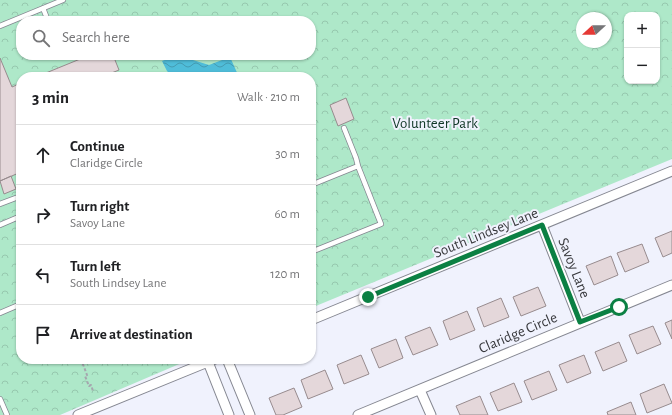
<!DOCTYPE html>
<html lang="en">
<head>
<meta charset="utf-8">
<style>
  body { margin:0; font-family:"Alegreya Sans",sans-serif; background:#f6f6f6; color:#202124 }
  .controls { position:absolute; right:12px; top:12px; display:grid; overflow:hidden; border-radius:8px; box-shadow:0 1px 3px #0004 }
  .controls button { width:36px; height:36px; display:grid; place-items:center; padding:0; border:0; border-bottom:1px solid #e0e0e0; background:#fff; color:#202124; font:20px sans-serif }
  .compass { position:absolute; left:576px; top:12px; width:36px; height:36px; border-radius:50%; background:#fff; box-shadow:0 1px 3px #0004; rotate:249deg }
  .stop { position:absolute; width:12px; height:12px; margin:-9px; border:3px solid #0b8043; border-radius:50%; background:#fff }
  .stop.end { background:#0b8043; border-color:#fff; box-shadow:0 1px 4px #0008 }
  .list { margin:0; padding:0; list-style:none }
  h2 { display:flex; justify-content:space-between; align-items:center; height:52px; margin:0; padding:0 16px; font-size:17px }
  h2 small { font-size:13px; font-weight:400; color:#757577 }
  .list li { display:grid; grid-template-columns:26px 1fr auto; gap:12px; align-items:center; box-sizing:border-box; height:60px; padding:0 16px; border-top:1px solid #e0e0e0 }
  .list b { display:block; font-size:15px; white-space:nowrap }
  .list p { margin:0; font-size:13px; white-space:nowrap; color:#757577 }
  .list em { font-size:13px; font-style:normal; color:#757577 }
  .icon { flex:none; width:22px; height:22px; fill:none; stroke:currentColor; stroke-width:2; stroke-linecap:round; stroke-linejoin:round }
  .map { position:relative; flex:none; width:672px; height:415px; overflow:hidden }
  .search { position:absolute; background:#fff; box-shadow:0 1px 3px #0004; left:16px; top:16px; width:300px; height:44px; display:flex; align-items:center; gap:10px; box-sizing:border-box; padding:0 14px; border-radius:16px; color:#757577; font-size:15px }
  .panel { position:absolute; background:#fff; box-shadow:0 1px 3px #0004; left:16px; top:72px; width:300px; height:292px; border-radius:16px }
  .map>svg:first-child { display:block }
  .park { fill:url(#park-crowns); fill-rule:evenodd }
  .water { fill:url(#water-waves) }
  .building { fill:#e4d7da; stroke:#978b8e }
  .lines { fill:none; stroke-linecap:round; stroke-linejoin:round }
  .service-casing { stroke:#858791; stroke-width:6 }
  .minor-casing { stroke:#858791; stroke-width:11 }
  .path { stroke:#a5a6ae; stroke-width:2; stroke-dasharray:3 2; stroke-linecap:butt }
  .service { stroke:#fff; stroke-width:4.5 }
  .minor { stroke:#fff; stroke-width:9 }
  .route { stroke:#0b8043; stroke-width:5 }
  .labels { text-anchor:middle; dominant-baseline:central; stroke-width:4; stroke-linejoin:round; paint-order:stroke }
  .park-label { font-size:15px; fill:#113827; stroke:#f0f2fd }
  .street-label { font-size:15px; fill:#38393d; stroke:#f0f2fd }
</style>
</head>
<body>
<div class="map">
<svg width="672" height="415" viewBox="0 0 672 415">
  <defs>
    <pattern id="park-crowns" width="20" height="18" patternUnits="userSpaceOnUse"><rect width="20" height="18" fill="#aee8c9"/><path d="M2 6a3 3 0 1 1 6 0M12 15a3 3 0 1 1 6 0" fill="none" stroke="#96c8ae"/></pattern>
    <pattern id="water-waves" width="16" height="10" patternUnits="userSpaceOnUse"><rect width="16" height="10" fill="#4fbdd9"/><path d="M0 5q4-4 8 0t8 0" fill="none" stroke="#439bb1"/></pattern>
  </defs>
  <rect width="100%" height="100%" fill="#f0f2fd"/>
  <path class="park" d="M 0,0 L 672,0 L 672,159 L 311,308 L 311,77 L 21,77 L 21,359 L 191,359 L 60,415 L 0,415 ZM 627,15 L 657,15 L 657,81 L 627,81 ZM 582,18 L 606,18 L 606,42 L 582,42 ZM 21,21 L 311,21 L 311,55 L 21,55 Z"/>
  <path class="water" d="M 178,55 L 190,55 L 193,60 L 209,65 L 230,57 L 239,77 L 173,77 L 167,71 L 162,61 Z"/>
  <path class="building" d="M 90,55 L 113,55 L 119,70 L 109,74 L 110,77 L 36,77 Z
    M 0,58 L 12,87 L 21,83 L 21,172 L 0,181 Z
    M 346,98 L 354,119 L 338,126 L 330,105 Z
    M 11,176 L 16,189 L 4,194 L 0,181 Z
    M 672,231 L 672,253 L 663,257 L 655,238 Z
    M 642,244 L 649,262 L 625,272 L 617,253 Z
    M 611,256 L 618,275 L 594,285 L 586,266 Z
    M 538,287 L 546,306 L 521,316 L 513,297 Z
    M 501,298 L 509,317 L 484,327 L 477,308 Z
    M 467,311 L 475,330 L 450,340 L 443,321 Z
    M 672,320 L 672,339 L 665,323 Z
    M 653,326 L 661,344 L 637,354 L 629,335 Z
    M 430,327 L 438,345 L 413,355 L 405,337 Z
    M 396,339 L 403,358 L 379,368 L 371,349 Z
    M 619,342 L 627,361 L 603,371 L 595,352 Z
    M 361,355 L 369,374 L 344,384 L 337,365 Z
    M 584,355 L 591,373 L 567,383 L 559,365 Z
    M 325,370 L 333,389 L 308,399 L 301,380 Z
    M 549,371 L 557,390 L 532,400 L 524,381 Z
    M 514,383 L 522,402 L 498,411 L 490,393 Z
    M 664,384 L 672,403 L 647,413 L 640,394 Z
    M 294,388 L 302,407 L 283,415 L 276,415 L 269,398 Z
    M 480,396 L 488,415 L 460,415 L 456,406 Z
    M 631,402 L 636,415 L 608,415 L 607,412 Z"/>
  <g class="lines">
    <g class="service-casing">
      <path id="service" d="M 43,8 L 48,21
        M 0,26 L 63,0
        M 344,128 L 356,158 L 358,166
        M 311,185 L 358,166 L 381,224 L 311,252
        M 0,204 L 21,196
        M 0,225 L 21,216
        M 0,313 L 21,304
        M 0,399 L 7,415"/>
    </g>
    <g class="minor-casing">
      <path id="minor" d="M 542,225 L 580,322
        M 311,320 L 672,171
        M 227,359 L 250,415
        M 208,362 L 229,415
        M 420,390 L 431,415
        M 78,415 L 215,359
        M 358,415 L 672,285"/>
    </g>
    <path class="path" d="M 81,359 L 87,375 L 85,376 L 89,386 L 91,385 L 93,391"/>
    <use href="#service" class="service"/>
    <use href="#minor" class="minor"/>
  </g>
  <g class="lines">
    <path class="route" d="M 368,297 L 542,225 L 580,322 L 619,307"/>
  </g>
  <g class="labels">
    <g class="park-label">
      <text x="435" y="123">Volunteer Park</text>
    </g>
    <g class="street-label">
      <text transform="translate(486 233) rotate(-22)">South Lindsey Lane</text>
      <text transform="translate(574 268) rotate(68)">Savoy Lane</text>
      <text transform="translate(518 333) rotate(-23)">Claridge Circle</text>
    </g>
  </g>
</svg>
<div class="controls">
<button>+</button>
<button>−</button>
</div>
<svg class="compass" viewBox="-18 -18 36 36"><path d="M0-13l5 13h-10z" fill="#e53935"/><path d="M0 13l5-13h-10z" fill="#757577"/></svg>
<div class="stop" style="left:619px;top:307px"></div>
<div class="stop end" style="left:368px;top:297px"></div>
<div class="search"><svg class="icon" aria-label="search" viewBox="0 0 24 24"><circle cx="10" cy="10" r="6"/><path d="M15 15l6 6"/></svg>Search here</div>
<section class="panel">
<h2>3 min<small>Walk · 210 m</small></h2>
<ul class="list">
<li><svg class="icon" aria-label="ahead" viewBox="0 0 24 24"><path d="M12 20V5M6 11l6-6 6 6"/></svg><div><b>Continue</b><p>Claridge Circle</p></div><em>30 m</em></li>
<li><svg class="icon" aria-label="right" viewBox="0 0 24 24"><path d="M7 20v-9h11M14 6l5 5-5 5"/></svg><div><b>Turn right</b><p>Savoy Lane</p></div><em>60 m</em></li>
<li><svg class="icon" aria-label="left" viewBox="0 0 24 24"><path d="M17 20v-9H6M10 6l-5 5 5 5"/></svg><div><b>Turn left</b><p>South Lindsey Lane</p></div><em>120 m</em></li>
<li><svg class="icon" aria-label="arrive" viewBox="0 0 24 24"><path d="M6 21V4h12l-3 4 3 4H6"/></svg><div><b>Arrive at destination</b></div></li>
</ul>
</section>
</div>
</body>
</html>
